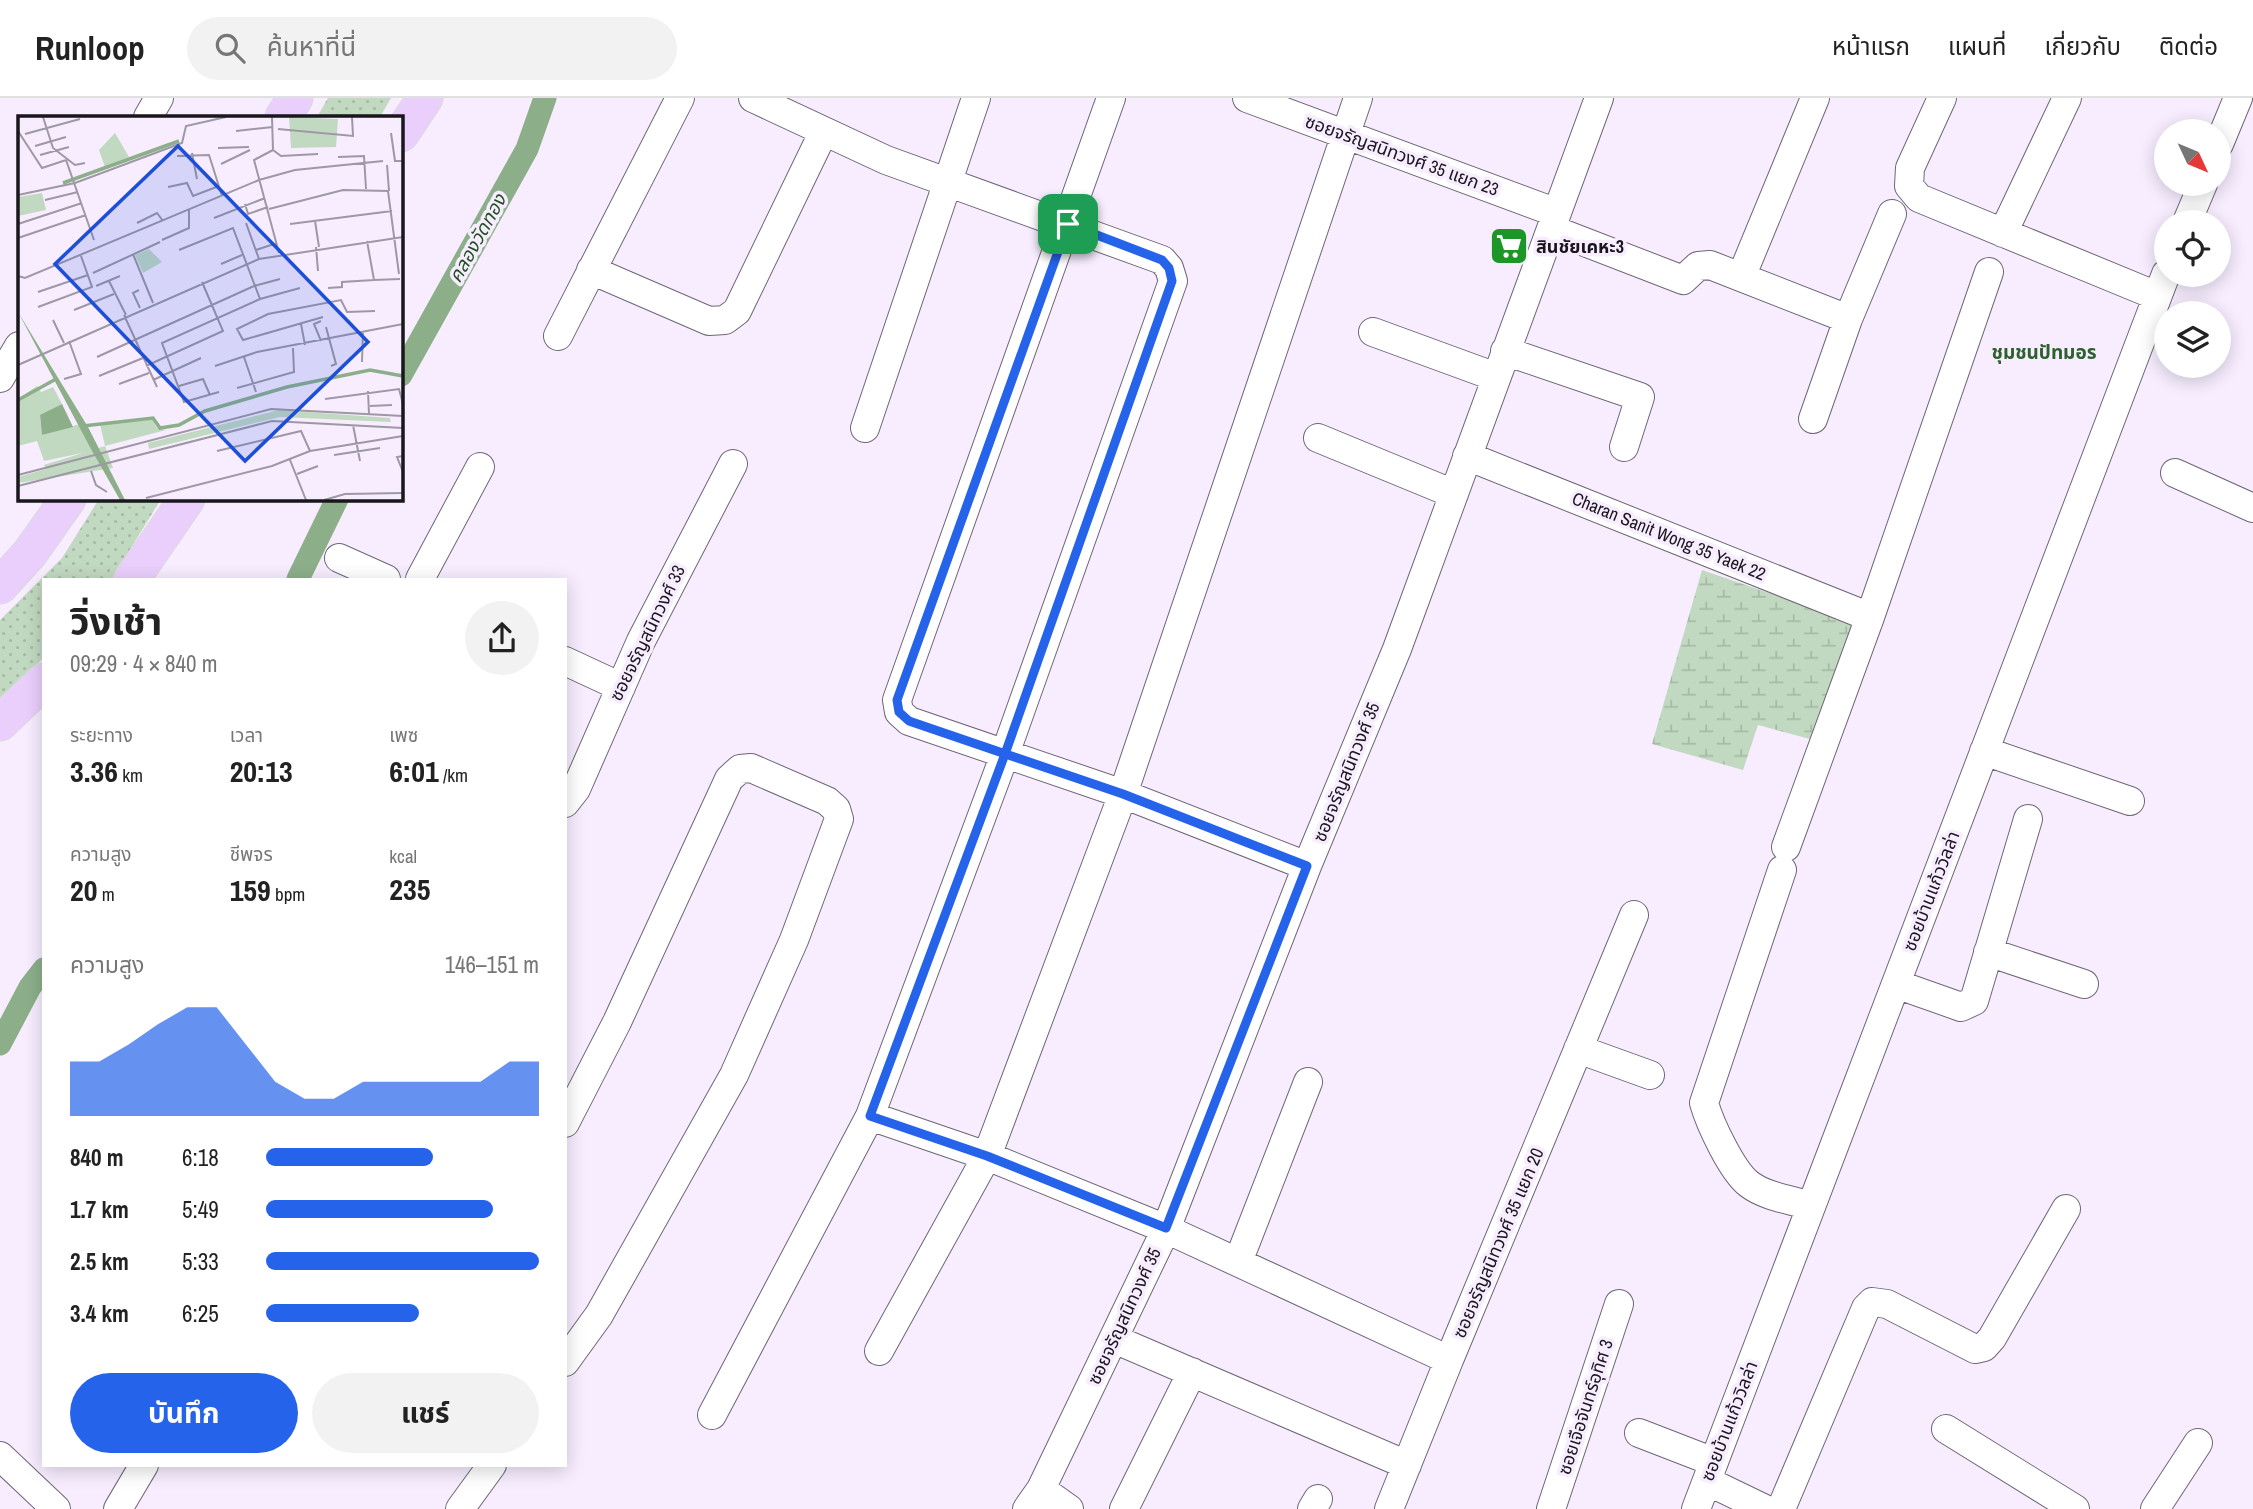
<!DOCTYPE html>
<html lang="th">
<meta charset="utf-8">
<style>
:root{--surface:#fff;--page:#f2f2f2;--text:#222;--muted:#767676;--line:#e0e0e0;--accent:#2563eb}
body{margin:0;font-family:"Archivo Narrow","Noto Sans Thai",sans-serif;background:var(--page);color:var(--text);height:100vh;display:flex;flex-direction:column;font-size:26px;white-space:nowrap}
*{box-sizing:border-box;margin:0}
p{font-size:23px;color:var(--muted)}
.icon{flex:none;width:38px;height:38px;fill:none;stroke:currentColor;stroke-width:2;stroke-linecap:round;stroke-linejoin:round}
.map{position:relative;flex:1;overflow:hidden}
.panel{position:absolute;left:42px;top:480px;width:525px;height:889px;display:flex;flex-direction:column;background:var(--surface);border-radius:0px;box-shadow:0 4px 18px #0003}
.panel>*{flex:none}
.needle{width:46px;rotate:134deg}
.controls{position:absolute;left:2154px;top:21px;display:grid;gap:14px}
.controls a{display:grid;place-items:center;width:77px;height:77px;border-radius:50%;background:var(--surface);box-shadow:0 4px 18px #0003;font-size:35px}
.pin{position:absolute;display:grid;place-items:center;width:60px;height:60px;color:#fff;margin:-30px;border-radius:14px;box-shadow:0 4px 10px #0006}
.round{display:grid;place-items:center;flex:none;width:74px;height:74px;border-radius:37px;background:var(--page)}
.headline{display:flex;align-items:center;justify-content:space-between;height:119px;padding:0 28px}
h1{font-size:38px;font-weight:700;line-height:52px}
.metrics{display:grid;grid-template-columns:repeat(3,1fr);gap:10px;height:119px;padding:7px 28px}
.metrics div{display:grid;align-content:center}
.metrics b{font-size:30px;font-weight:700}
.metrics small{font-size:19px;font-weight:400}
.metrics p{font-size:19px}
.chart{height:196px;padding:14px 28px}
.chart p{display:flex;justify-content:space-between}
.chart svg{width:100%;height:126px;margin-top:7px;fill:var(--accent);opacity:.7}
.primary-button{display:flex;gap:14px;margin-top:auto;padding:14px 28px}
.primary-button a{flex:1;height:80px;border-radius:42px;background:var(--accent);color:#fff;font-size:28px;font-weight:700;line-height:80px;text-align:center}
.primary-button a+a{background:var(--page);color:var(--text)}
ul{padding:0 28px;list-style:none;font-size:23px}
li{display:grid;grid-template-columns:112px 84px 1fr;align-items:center;height:52px}
li i{height:18px;border-radius:9px;background:var(--accent)}
header{display:flex;align-items:center;gap:42px;box-sizing:border-box;height:98px;padding:0 35px;background:var(--surface);border-bottom:2px solid var(--line)}
header strong{font-size:33px}
nav{display:flex;gap:38px;margin-inline-start:auto;font-size:24px}
.search{width:490px;height:63px;background:var(--page);display:flex;align-items:center;gap:18px;box-sizing:border-box;padding:0 24px;border-radius:38px;color:var(--muted);font-size:26px}
.map>svg:first-child{display:block}
.grass{fill:url(#grass-dots)}
.wetland{fill:url(#wetland-marsh)}
.lines{fill:none;stroke-linecap:round;stroke-linejoin:round}
.canal{stroke:#8caf8a;stroke-width:23}
.minor-casing{stroke:#6f6676;stroke-width:30}
.major-casing{stroke:#dadadb;stroke-width:37}
.minor{stroke:#fff;stroke-width:28}
.major{stroke:#eacffd;stroke-width:35}
.route-casing{stroke:#fff;stroke-width:14}
.route{stroke:#2563eb;stroke-width:9}
.labels{text-anchor:middle;dominant-baseline:central;stroke-width:7;stroke-linejoin:round;paint-order:stroke}
.street-label{font-size:18px;fill:#19161c;stroke:#f7edff}
.poi-label{font-size:18px;font-weight:bold;fill:#19161c;stroke:#f7edff;text-anchor:start}
.water-label{font-size:19px;font-style:italic;fill:#205121;stroke:#f7edff}
.neighbourhood-label{font-size:19px;font-weight:bold;fill:#2c612d;stroke:#f7edff}
.inset-river{fill:none;stroke:#8caf8a;stroke-width:3.5}
.inset-road{fill:none;stroke:#9e97a4;stroke-width:2}
.view{fill:#1d4ed8;fill-opacity:0.15;stroke:#1d4ed8;stroke-width:3.5}
.inset-edge{fill:none;stroke:#19161c;stroke-width:3.5}
</style>
<header>
<strong>Runloop</strong>
<div class="search"><svg class="icon" aria-label="search" viewBox="0 0 24 24"><circle cx="10" cy="10" r="6"/><path d="M15 15l6 6"/></svg>ค้นหาที่นี่</div>
<nav><a>หน้าแรก</a><a>แผนที่</a><a>เกี่ยวกับ</a><a>ติดต่อ</a></nav>
</header>
<div class="map">
<svg width="2253" height="1411" viewBox="0 0 2253 1411">
<defs>
<pattern id="grass-dots" width="8" height="8" patternUnits="userSpaceOnUse" patternTransform="scale(1.75)"><rect width="8" height="8" fill="#c2d9c1"/><path d="M2 2h.1M6 6h.1" fill="none" stroke="#a6baa5" stroke-width="1.8" stroke-linecap="round"/></pattern>
<pattern id="wetland-marsh" width="20" height="14" patternUnits="userSpaceOnUse" patternTransform="scale(1.75)"><rect width="20" height="14" fill="#c2d9c1"/><path d="M1 5h8M5 5V1M11 12h8M15 12V8" fill="none" stroke="#a6baa5"/></pattern>
</defs>
<rect width="100%" height="100%" fill="#f7edff"/>
<path class="grass" d="M328,0H391L380,19H317Z
M99,401H161L112,481H44V560L0,600V522L62,460Z"/>
<path class="wetland" d="M1702,472L1853,524L1810,641L1758,627L1743,672L1652,646Z"/>
<g class="lines">
<path class="canal" d="M401,277L527,51L545,0
M298,481L337,401
M0,946L30,889L44,871"/>
<g class="minor-casing">
<path id="minor" d="M1111,0L897,602L899,614L909,623L1123,696L1307,768
M1247,0L1557,115
M1942,0L1910,70L1909,88L1919,100L2157,198
M148,19L159,0
M2219,46L2238,0
M2187,124L2203,86
M1551,131L1683,182L1698,168L1710,167L1848,221
M2003,135L2067,0
M591,172L709,223L725,222L737,213L823,35
M1742,177L1815,0
M1373,234L1496,279
M558,238L680,0
M1505,253L1640,299L1624,349
M0,280L19,248
M1813,321L1848,221L1892,116
M865,330L976,0
M1318,340L1454,396
M1467,358L1870,519
M2175,375L2253,410
M339,460L386,481
M420,481L480,369
M565,563L621,589
M1984,653L2130,703
M565,705L576,691L641,543L733,366
M1786,749L1870,519L1989,174
M1782,772L1704,1005C1710,1026 1732,1073 1749,1086C1766,1099 1792,1102 1811,1108
M1988,854L2084,886
M1896,886L1961,909L1974,903L2028,721
M1578,951L1650,977
M870,1018L987,1058L1166,1131L1449,1262L1634,817
M565,1025L617,924L729,681L740,671L751,670L827,703L836,711L839,721L794,842L734,977L599,1217L565,1264
M1238,1164L1308,984
M1114,1241L1407,1367
M879,1253L987,1058L1123,696L1358,0
M712,1317L870,1018L1005,656L1173,183L1169,170L1162,162L886,62L753,0
M1946,1331L2075,1411
M1639,1335L1714,1364
M0,1358L56,1411
M1707,1383L1765,1411
M1041,1391L1069,1411
M118,1411L144,1367
M460,1411L492,1367
M1027,1411L1041,1391L1166,1131L1307,768L1397,551L1599,0
M1124,1411L1192,1274
M1312,1411L1318,1401
M1389,1411L1449,1262
M1551,1411L1619,1206
M1696,1411L2166,176
M1781,1411L1866,1210L1872,1204L1887,1206L1975,1251L1984,1249L1992,1240L2066,1111
M2155,1411L2198,1345"/>
</g>
<g class="major-casing">
<path id="major" d="M283,19L295,0
M401,36L425,0
M132,481L187,401
M0,488L30,455L68,401
M0,625L44,583"/>
</g>
<use href="#minor" class="minor"/>
<use href="#major" class="major"/>
</g>
<g class="lines">
<g class="route-casing">
<path id="route" d="M1068,126L1162,162L1169,170L1172,183L1005,656L870,1018L987,1058L1166,1130L1307,768L1123,696L909,623L899,614L897,602L1068,126"/>
</g>
<use href="#route" class="route"/>
</g>
<defs>
<g id="supermarket-square" transform="scale(2.0125)"><rect x="-9" y="-9" width="18" height="18" rx="4" fill="#1c9627" stroke="#f7edff"/><path d="M-6-5.5h2.5l.6 2H6L4.5 2H-2.5L-4.4-4H-6ZM-1.5 3.2a1.3 1.3 0 1 0 .1 0ZM3 3.2a1.3 1.3 0 1 0 .1 0Z" fill="#fff"/></g>
</defs>
<g fill-rule="evenodd">
<use href="#supermarket-square" x="1509" y="148"/>
</g>
<g class="labels">
<g class="street-label">
<text transform="translate(1402 57) rotate(20)">ซอยจรัญสนิทวงศ์ 35 แยก 23</text>
<text transform="translate(1669 438) rotate(22)">Charan Sanit Wong 35 Yaek 22</text>
<text transform="translate(647 535) rotate(-64)">ซอยจรัญสนิทวงศ์ 33</text>
<text transform="translate(1346 674) rotate(-68)">ซอยจรัญสนิทวงศ์ 35</text>
<text transform="translate(1931 793) rotate(-69)">ซอยบ้านแก้ววิลล่า</text>
<text transform="translate(1498 1145) rotate(-67)">ซอยจรัญสนิทวงศ์ 35 แยก 20</text>
<text transform="translate(1124 1218) rotate(-65)">ซอยจรัญสนิทวงศ์ 35</text>
<text transform="translate(1585 1309) rotate(-72)">ซอยเจือจันทร์อุทิศ 3</text>
<text transform="translate(1729 1323) rotate(-69)">ซอยบ้านแก้ววิลล่า</text>
</g>
<g class="poi-label">
<text x="1536" y="148">สินชัยเคหะ3</text>
</g>
<g class="water-label">
<text transform="translate(477 140) rotate(-61)">คลองวัดทอง</text>
</g>
<g class="neighbourhood-label">
<text x="2044" y="254">ชุมชนปัทมอร</text>
</g>
</g>
<g transform="translate(18 18)">
<rect width="385" height="385" fill="#f7edff"/>
<path d="M271,1L320,3L318,31L273,32ZM261,294L372,302L373,306L262,301L131,333L130,327Z" fill="#c2d9c1"/>
<path d="M97,17L111,41L87,51L81,34ZM24,77L28,94L0,100V81ZM134,303L139,312L148,314L87,330L82,308Z" fill="#c2d9c1"/>
<path d="M131,133L144,146L125,157L117,139ZM19,270L23,276L35,271L44,288L22,300L24,319L62,308L74,335L26,345L19,325L0,330V283Z" fill="#c2d9c1"/>
<path d="M87,330L95,352L0,367V361L28,353L26,349Z" fill="#c2d9c1"/>
<path d="M0,196L70,311L107,384H102L73,333ZM44,288L55,311L24,319L22,299Z" fill="#8caf8a"/>
<path class="inset-river" d="M45,67L161,25M0,284L38,263M65,310L135,302L142,312L161,309L187,295L269,271L352,254L385,260"/>
<path class="inset-road" d="M25,1L35,32L57,49L67,47M254,1L255,34M260,13L335,20L334,1M0,15L24,52L48,44L76,124M218,15L255,11M373,17L377,45H385M7,18L62,3M17,30L48,21M200,32L231,31M255,34L236,44L261,137M255,34L263,40L300,38M174,37L179,63M22,39L51,31M159,40L191,39L204,80M320,41L346,40L348,73M203,48L232,34M369,49L371,75M150,71L169,67L175,80L201,70M0,79L57,67L164,27L168,10L208,1M27,84L60,76M227,88L230,98L250,91M251,93L325,74L370,75L381,158M196,102L247,82M297,105L301,131M119,107L139,97L145,105M228,107L241,143M0,108L64,87M272,108L374,95M0,122L68,99M144,124L171,112V94M349,125L356,164L382,163M298,131L300,155M161,134L215,112L242,183M238,134L259,127M115,138L135,187M203,148L224,139M75,157L142,126M0,160L7,162L241,64L277,54L365,45M91,165L108,199M78,170L102,160M310,172L324,171V166L356,164M121,174L115,177L122,192M20,176L70,159M20,191L74,171L63,140M56,194L96,178M106,199L139,271M305,201L225,224L219,213L250,198L323,184L329,196L357,195M35,204L46,227M283,208L287,229M308,211L318,248L313,250M303,225L296,208L303,205M79,241L236,170L262,163M226,241L238,276M344,246L345,215M0,249L241,143L385,121M128,250L205,215L184,166M197,250L239,236L385,208M81,260L125,242M46,263L63,258L51,225M135,264L183,242M101,268L131,257M161,270L185,263L192,279M219,272L276,256L275,232M350,275L351,298M201,276L166,286L144,227L242,183L282,172M307,283L381,273L385,288M352,290L374,289M335,309L342,345M199,335L283,315L292,335M316,339L362,332M385,340L379,341L385,356M272,344L288,384M73,355L78,369L89,376M279,358L300,350M0,359L253,293L385,300M0,370L254,305L385,312M128,382L254,350L292,335L385,320M306,384L327,378L385,377"/>
<path class="view" d="M160,30L350,226L227,345L37,148Z"/>
<rect width="385" height="385" class="inset-edge"/>
</g>
</svg>
<div class="controls">
<a><svg class="needle" viewBox="-14 -14 28 28"><path d="M0-13l5 13h-10z" fill="#e53935"/><path d="M0 13l5-13h-10z" fill="#767676"/></svg></a>
<a><svg class="icon" aria-label="locate" viewBox="0 0 24 24"><circle cx="12" cy="12" r="6"/><path d="M12 2v4M12 18v4M2 12h4M18 12h4"/></svg></a>
<a><svg class="icon" aria-label="layers" viewBox="0 0 24 24"><path d="M12 4l9 5-9 5-9-5zM3 14l9 5 9-5"/></svg></a>
</div>
<div class="pin" style="left:1068px;top:126px;background:#1e9e55"><svg class="icon" aria-label="arrive" viewBox="0 0 24 24"><path d="M6 21V4h12l-3 4 3 4H6"/></svg></div>
<section class="panel">
<div class="headline"><div><h1>วิ่งเช้า</h1><p>09:29 · 4 × 840 m</p></div><a class="round"><svg class="icon" aria-label="share" viewBox="0 0 24 24"><path d="M12 15V3M7 8l5-5 5 5M5 13v7h14v-7"/></svg></a></div>
<div class="metrics">
<div><p>ระยะทาง</p><b>3.36<small> km</small></b></div>
<div><p>เวลา</p><b>20:13</b></div>
<div><p>เพซ</p><b>6:01<small> /km</small></b></div>
</div>
<div class="metrics">
<div><p>ความสูง</p><b>20<small> m</small></b></div>
<div><p>ชีพจร</p><b>159<small> bpm</small></b></div>
<div><p>kcal</p><b>235</b></div>
</div>
<div class="chart"><p><span>ความสูง</span>146–151 m</p>
<svg viewBox="0 0 160 44" preserveAspectRatio="none"><path d="M0 44V25L10 25L20 19L30 12L40 6L50 6L60 19L70 32L80 38L90 38L100 32L110 32L120 32L130 32L140 32L150 25L160 25V44z"/></svg>
</div>
<ul>
<li><b>840 m</b>6:18<i style="width:61%"></i></li>
<li><b>1.7 km</b>5:49<i style="width:83%"></i></li>
<li><b>2.5 km</b>5:33<i style="width:100%"></i></li>
<li><b>3.4 km</b>6:25<i style="width:56%"></i></li>
</ul>
<div class="primary-button"><a>บันทึก</a><a>แชร์</a></div>
</section>
</div>
